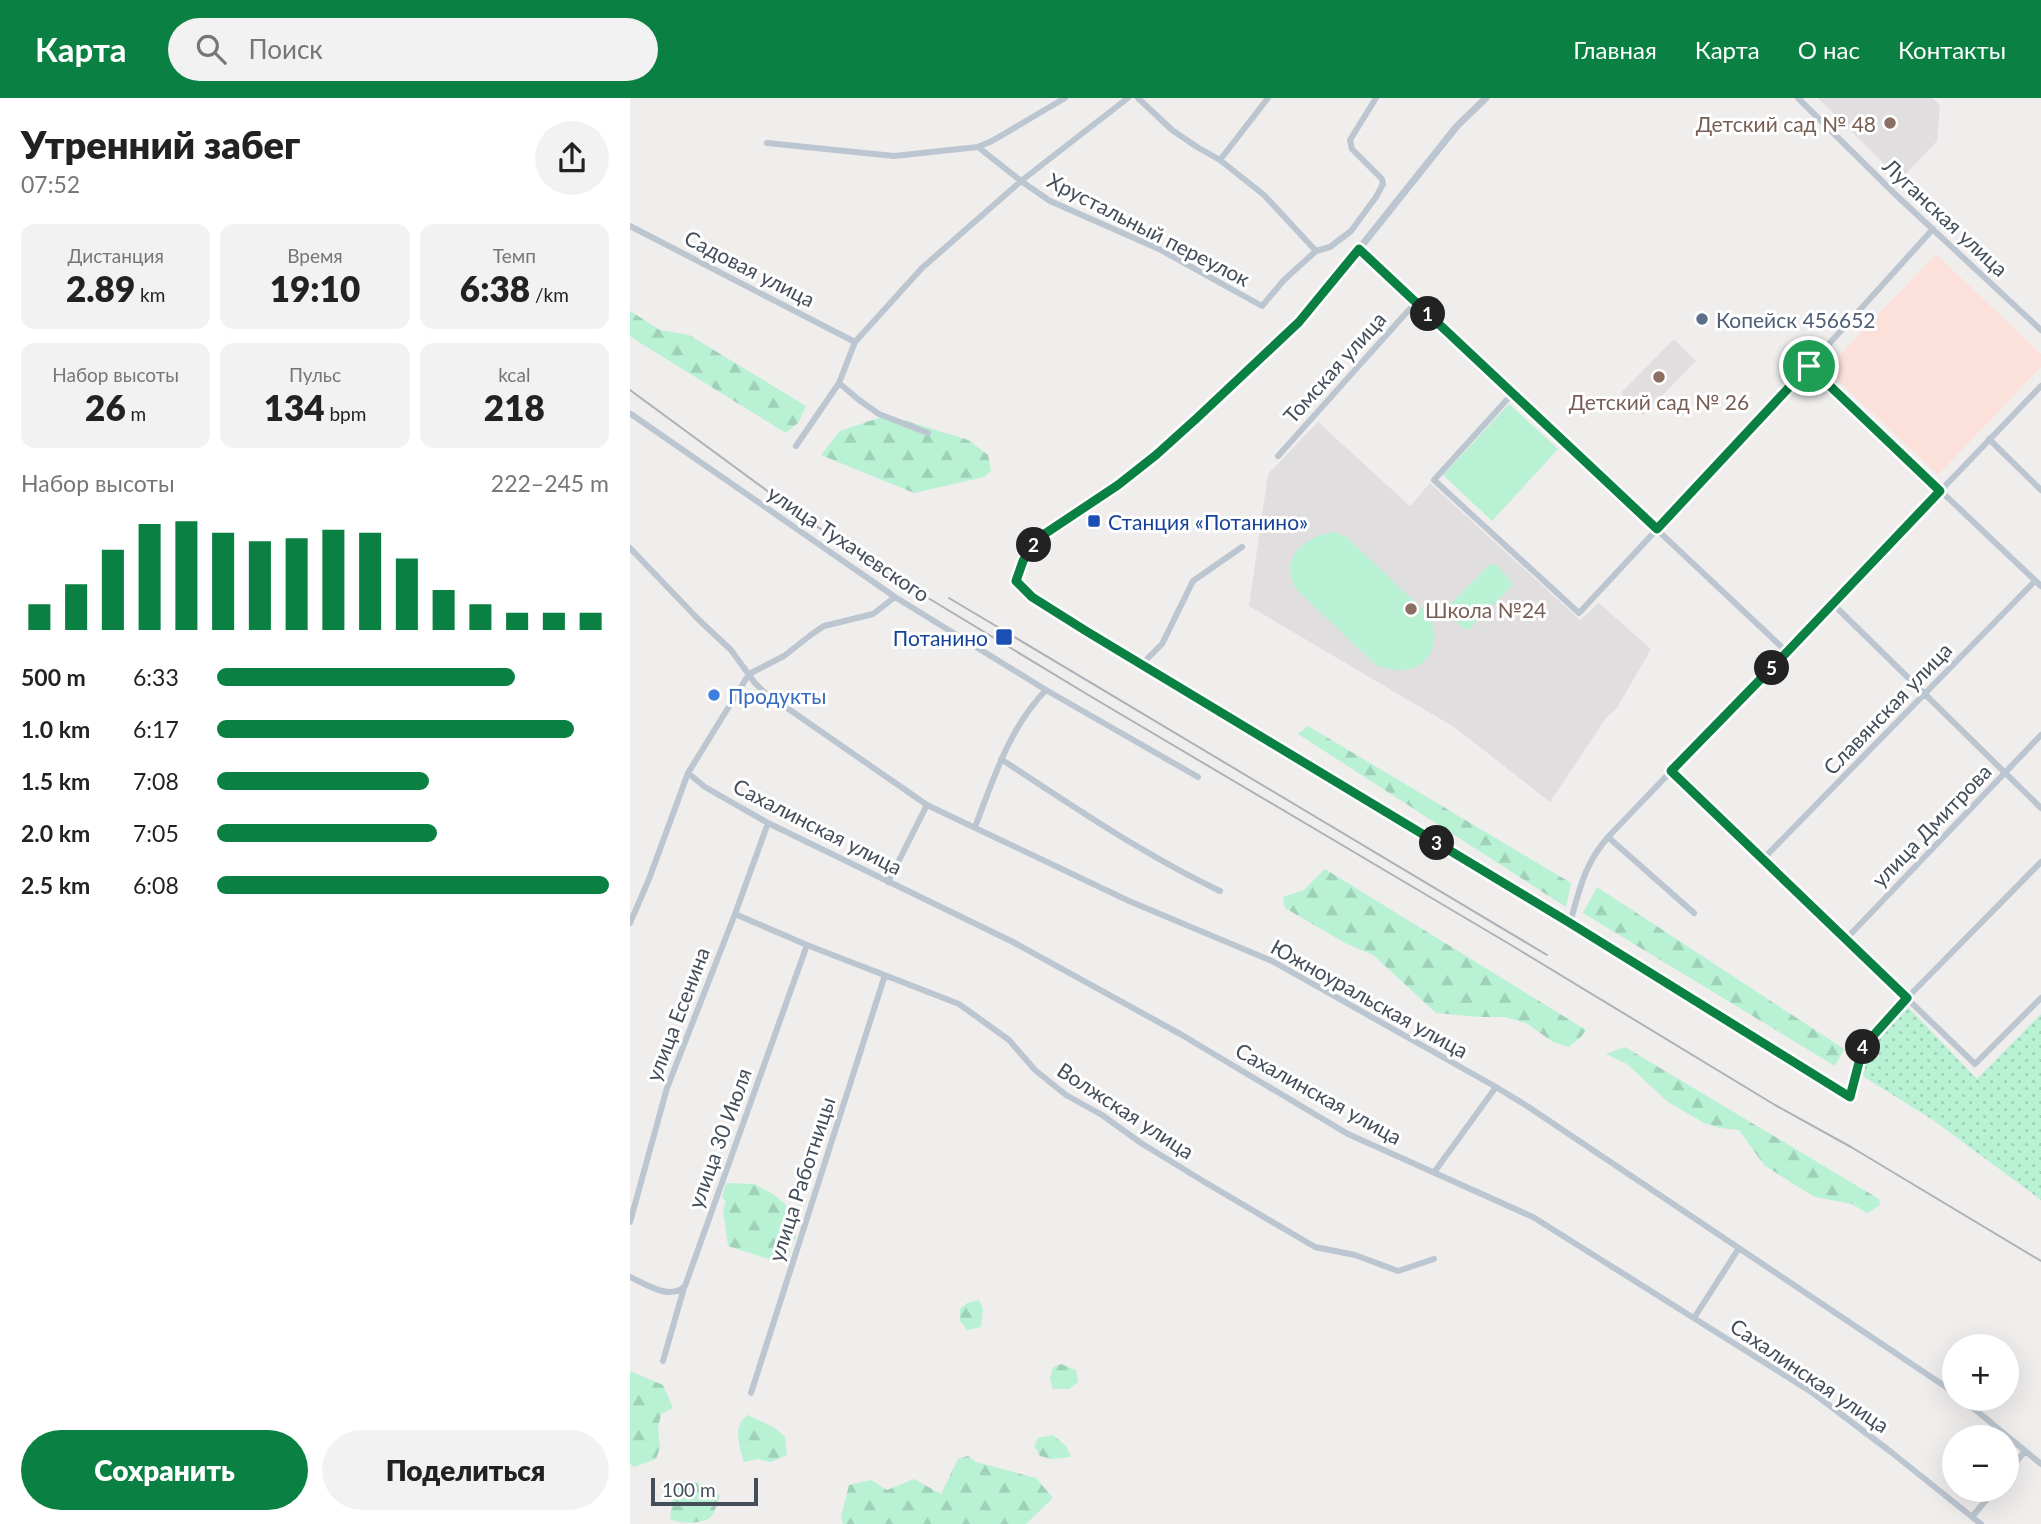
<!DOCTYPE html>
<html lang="ru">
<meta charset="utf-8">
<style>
:root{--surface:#fff;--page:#f2f2f2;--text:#222;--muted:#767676;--accent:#0b8043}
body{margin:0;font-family:Lato,sans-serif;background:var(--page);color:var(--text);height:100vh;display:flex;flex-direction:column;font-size:26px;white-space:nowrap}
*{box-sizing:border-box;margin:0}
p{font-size:23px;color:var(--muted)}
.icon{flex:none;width:38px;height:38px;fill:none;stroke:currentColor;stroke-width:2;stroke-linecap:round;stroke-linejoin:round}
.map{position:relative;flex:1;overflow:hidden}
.sheet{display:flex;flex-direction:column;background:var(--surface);width:630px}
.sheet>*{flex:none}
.controls{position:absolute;left:1312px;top:1236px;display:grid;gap:14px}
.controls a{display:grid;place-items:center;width:77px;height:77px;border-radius:50%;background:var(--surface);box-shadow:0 7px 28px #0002;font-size:35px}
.scale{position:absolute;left:21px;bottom:18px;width:107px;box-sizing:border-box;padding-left:7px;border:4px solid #444e5b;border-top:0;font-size:19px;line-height:24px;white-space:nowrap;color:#444e5b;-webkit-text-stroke:5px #fff;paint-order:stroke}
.pin{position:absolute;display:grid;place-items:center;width:60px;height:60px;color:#fff;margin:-30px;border:4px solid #fff;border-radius:50%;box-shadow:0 2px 7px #0007}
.km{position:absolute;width:35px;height:35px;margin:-18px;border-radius:50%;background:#222;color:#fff;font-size:19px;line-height:35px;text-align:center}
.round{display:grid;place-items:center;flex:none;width:74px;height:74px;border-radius:37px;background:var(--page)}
.head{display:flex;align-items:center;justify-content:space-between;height:119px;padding:0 21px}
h1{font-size:38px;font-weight:800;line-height:52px}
.metrics{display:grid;grid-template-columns:repeat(3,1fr);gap:10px;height:119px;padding:7px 21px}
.metrics div{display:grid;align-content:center;border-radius:14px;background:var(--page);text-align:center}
.metrics b{font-size:35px;font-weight:800}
.metrics small{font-size:19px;font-weight:400}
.metrics p{font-size:19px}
.chart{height:196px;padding:14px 21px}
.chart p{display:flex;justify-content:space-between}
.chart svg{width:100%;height:126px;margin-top:7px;stroke:var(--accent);stroke-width:6}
.action{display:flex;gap:14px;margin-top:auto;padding:14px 21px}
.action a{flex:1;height:80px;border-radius:42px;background:var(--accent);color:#fff;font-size:28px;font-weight:800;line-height:80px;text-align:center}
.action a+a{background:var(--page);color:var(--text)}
ul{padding:0 21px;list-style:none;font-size:23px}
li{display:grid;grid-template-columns:112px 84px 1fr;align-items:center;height:52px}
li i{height:18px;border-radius:9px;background:var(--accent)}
header{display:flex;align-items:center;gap:42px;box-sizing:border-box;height:98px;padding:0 35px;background:var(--accent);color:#fff}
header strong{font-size:33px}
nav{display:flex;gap:38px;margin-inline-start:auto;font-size:24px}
.search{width:490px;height:63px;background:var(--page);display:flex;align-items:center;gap:18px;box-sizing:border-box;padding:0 24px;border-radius:38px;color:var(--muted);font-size:26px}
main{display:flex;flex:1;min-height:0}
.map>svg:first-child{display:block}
.education{fill:#e1dedf}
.medical{fill:#fce1db}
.green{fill:#b8f1d4}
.forest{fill:url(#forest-firs)}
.garden{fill:url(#garden-dots)}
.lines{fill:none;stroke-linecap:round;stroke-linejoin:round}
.minor{stroke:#bcc6d0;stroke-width:6}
.tertiary{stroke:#bcc6d0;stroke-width:7}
.rail{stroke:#afb1b8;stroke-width:2}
.route-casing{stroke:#fff;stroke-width:14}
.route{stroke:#0b8043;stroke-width:9}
.education-dot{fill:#8d6e63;stroke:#fff;stroke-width:2.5}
.service-dot{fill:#5c6f8a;stroke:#fff;stroke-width:2.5}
.transit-dot{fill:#1a4fb4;stroke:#fff;stroke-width:2.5}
.shop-dot{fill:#3f7fe0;stroke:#fff;stroke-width:2.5}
.labels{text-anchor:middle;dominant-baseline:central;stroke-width:6;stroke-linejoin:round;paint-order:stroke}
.education-label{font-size:21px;fill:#785e54;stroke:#fff;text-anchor:end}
.street-label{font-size:21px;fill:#444e5b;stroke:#fff}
.service-label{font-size:21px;fill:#4e5e75;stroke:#fff;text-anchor:start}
.transit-label{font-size:21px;fill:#164399;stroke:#fff;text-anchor:start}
.shop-label{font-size:21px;fill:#366cbe;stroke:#fff;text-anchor:start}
</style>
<header>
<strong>Карта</strong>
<div class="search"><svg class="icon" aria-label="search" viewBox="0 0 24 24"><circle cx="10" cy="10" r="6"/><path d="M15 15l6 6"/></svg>Поиск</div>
<nav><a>Главная</a><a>Карта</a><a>О нас</a><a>Контакты</a></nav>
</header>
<main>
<section class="sheet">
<div class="head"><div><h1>Утренний забег</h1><p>07:52</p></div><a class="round"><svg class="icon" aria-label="share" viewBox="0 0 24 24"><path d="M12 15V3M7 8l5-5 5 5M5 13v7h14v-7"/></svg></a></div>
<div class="metrics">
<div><p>Дистанция</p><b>2.89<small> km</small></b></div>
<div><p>Время</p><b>19:10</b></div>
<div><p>Темп</p><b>6:38<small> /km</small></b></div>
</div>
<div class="metrics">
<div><p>Набор высоты</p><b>26<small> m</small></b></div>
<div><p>Пульс</p><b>134<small> bpm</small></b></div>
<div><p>kcal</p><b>218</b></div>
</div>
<div class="chart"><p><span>Набор высоты</span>222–245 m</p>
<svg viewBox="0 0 160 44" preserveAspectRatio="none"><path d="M5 44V35M15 44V28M25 44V16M35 44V7M45 44V6M55 44V10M65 44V13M75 44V12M85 44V9M95 44V10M105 44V19M115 44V30M125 44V35M135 44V38M145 44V38M155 44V38"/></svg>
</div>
<ul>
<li><b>500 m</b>6:33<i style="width:76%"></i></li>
<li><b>1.0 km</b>6:17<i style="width:91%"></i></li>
<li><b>1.5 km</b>7:08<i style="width:54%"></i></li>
<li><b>2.0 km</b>7:05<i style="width:56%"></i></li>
<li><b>2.5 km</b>6:08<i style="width:100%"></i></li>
</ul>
<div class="action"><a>Сохранить</a><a>Поделиться</a></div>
</section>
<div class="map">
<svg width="1411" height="1426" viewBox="0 0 1411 1426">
<defs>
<pattern id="forest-firs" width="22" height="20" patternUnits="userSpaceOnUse" patternTransform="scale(1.75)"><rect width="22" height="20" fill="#b8f1d4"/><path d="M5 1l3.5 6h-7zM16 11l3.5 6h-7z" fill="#9fd0b8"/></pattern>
<pattern id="garden-dots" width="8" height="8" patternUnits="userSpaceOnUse" patternTransform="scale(1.75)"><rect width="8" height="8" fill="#b8f1d4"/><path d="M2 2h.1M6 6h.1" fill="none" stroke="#9fd0b8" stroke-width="1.8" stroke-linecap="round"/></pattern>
</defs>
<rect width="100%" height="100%" fill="#f0eded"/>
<path class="education" d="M1188,0H1302L1310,7L1307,43L1270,82Z
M1044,241L1066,263L1013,317L991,295Z
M688,324L780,408L800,385L950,522L969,505L1021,551L987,610L976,620L920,704L824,629L619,508L638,376Z"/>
<path class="medical" d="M1306,156L1411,256V269L1308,377L1196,271Z"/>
<path class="green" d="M879,306L928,351L862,423L813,377Z
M704,434L716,439L796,514C813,537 803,570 773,572C763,573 755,570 746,567L666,491C648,459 674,439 704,434Z
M860,466H865L881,483L882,488L839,531H833L818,515V509Z"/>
<path class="forest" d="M0,213L30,232L59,237L176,308L169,324L156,335L12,246L0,238Z
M257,317L338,342L358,357L361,373L354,379L284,395L191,357L210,333Z
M678,628L941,785L936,809L668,636Z
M695,771L956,932L951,939L939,949L923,944L896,925L875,919H850L806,915L743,857L715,845L655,810L653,799L674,792Z
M967,789L1214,951L1205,968L953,815Z
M995,949L1249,1101L1250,1107L1237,1115L1222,1106L1185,1099L1165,1087L1134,1067L1109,1032L1090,1030L1074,1025L1038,1004L997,966L976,956Z
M96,1085L124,1086L143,1096L154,1105L165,1124L166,1139L160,1150L158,1162L148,1164L98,1148L93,1112L96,1104L92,1099Z
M349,1202L353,1211L351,1229L337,1232L330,1223V1211L337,1205Z
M431,1266L446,1272L448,1284L439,1291H423L420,1280L423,1269Z
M0,1273L33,1287L43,1310L31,1316L28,1330L30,1349L26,1361L4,1369L0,1366Z
M118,1317L145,1330L155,1339L157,1357L141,1364L128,1361L114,1364C109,1348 102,1327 118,1317Z
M423,1337L436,1348L441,1359L421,1361L410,1358L404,1348L408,1340Z
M338,1358L346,1364L406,1380L423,1400L396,1426H213L211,1419L219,1387L241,1382L257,1392L284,1381L311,1396L328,1361Z
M61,1383L82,1389L90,1398C87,1405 85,1415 80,1420C70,1426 51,1426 40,1421L45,1384Z"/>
<path class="garden" d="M1276,907L1347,981L1411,916V1102L1303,1022L1231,977L1243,943Z"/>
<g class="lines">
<path class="minor" d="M508,0L542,32L567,49L590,62L634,97L686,153
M1168,0L1267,98L1411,232
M137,45L264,58L348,49L362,43L435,0
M348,49L391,83L420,103L529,151L632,208L654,182L686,153L700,149L721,133L746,99L753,86L752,81L722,51L720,42L746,0
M590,62L638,0
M0,128L225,244
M1179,268L1411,488
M209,285L229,302L249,316L298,335
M883,295L804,382L949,515L1179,268L1303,131
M1,316L265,499L416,592L568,679
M1359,341L1411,392
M166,348L209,285L225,244L292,170L391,83L498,0
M648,358L786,204
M0,450L69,522L101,552L125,585L134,594L297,707L499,803L642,863L866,989L897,1008L1325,1295
M1203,506L1411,710
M1157,554L729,151L669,224L567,320L488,387L416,435L403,448L393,463L386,483L402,499L940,825L1220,1000L1233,949L1277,900L1411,764
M511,567L532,546L563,483L612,449
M119,576L154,558L182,536L194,528L243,516L265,499
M371,661C442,708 513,756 590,793
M1041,673L1345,966L1411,900
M58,675L75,689L138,725L383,844L552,937L718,1036L903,1119L1183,1295L1261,1354L1351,1426
M345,729C364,680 379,630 416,592
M978,739L1064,815
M1133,761L1405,483
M258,784L297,707
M105,816L177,847L329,906L379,942L405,972L436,997L472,1017L511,1045L573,1083L685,1149L725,1157L768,1173L804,1161
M0,825L19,781L58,675L119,576
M940,825C950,790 954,767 978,739L1411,288
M1216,841L1411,637
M805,1073L866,989
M0,1124L37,990L105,816L138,725
M0,1179C16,1186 40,1203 55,1188L177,847
M1064,1220L1109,1150
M33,1263L54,1190
M121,1295L255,877
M1331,1300L1411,1366
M1377,1376L1395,1353
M1342,1419L1365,1391"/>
<path class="tertiary" d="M729,151L827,28L856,0"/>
<path class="rail" d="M0,292L174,420L270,483L460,598L881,847L1145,1007L1221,1049L1411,1163
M319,500L917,857"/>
</g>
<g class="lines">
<g class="route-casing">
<path id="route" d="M729,151L1027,431L1179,268L1310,393L1157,554L1041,673L1277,900L1233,949L1220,999L940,825L456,533L402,499L386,483L393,463L403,447L416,435L488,387L526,357L567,320L669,224Z"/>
</g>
<use href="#route" class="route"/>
</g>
<g class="education-dot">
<circle cx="1260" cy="25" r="7"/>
<circle cx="1029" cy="279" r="7"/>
<circle cx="781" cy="511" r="7"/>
</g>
<circle class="service-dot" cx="1072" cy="221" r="7"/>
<g class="transit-dot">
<rect x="457" y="416" width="14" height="14" rx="3.5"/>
<rect x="365" y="530" width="18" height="18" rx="3.5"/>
</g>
<circle class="shop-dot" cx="84" cy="597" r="7"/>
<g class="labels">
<g class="education-label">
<text x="1246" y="25">Детский сад № 48</text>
<text x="1029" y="303" text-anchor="middle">Детский сад № 26</text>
<text x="795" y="511" text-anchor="start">Школа №24</text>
</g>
<g class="street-label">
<text transform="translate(1316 119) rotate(43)">Луганская улица</text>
<text transform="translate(519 131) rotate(27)">Хрустальный переулок</text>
<text transform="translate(120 170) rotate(27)">Садовая улица</text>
<text transform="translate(704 269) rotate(-48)">Томская улица</text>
<text transform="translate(219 445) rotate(34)">улица Тухачевского</text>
<text transform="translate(1257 610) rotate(-46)">Славянская улица</text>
<text transform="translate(1301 727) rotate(-46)">улица Дмитрова</text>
<text transform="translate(188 728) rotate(27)">Сахалинская улица</text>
<text transform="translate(740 900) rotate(29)">Южноуральская улица</text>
<text transform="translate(47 916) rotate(-69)">улица Есенина</text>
<text transform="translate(689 995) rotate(29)">Сахалинская улица</text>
<text transform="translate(496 1012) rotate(33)">Волжская улица</text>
<text transform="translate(89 1040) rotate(-70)">улица 30 Июля</text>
<text transform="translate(171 1081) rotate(-72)">улица Работницы</text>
<text transform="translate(1180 1277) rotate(34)">Сахалинская улица</text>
</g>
<g class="service-label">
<text x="1086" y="221">Копейск 456652</text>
</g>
<g class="transit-label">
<text x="478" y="423">Станция «Потанино»</text>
<text x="358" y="539" text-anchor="end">Потанино</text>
</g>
<g class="shop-label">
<text x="98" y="597">Продукты</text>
</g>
</g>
</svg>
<div class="controls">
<a>+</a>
<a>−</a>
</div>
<div class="scale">100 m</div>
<div class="pin" style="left:1179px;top:268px;background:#1e9e55"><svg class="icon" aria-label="arrive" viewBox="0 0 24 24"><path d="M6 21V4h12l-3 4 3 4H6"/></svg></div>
<b class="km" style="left:798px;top:216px">1</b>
<b class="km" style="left:404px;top:447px">2</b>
<b class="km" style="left:807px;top:745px">3</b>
<b class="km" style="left:1233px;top:949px">4</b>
<b class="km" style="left:1142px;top:570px">5</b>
</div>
</main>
